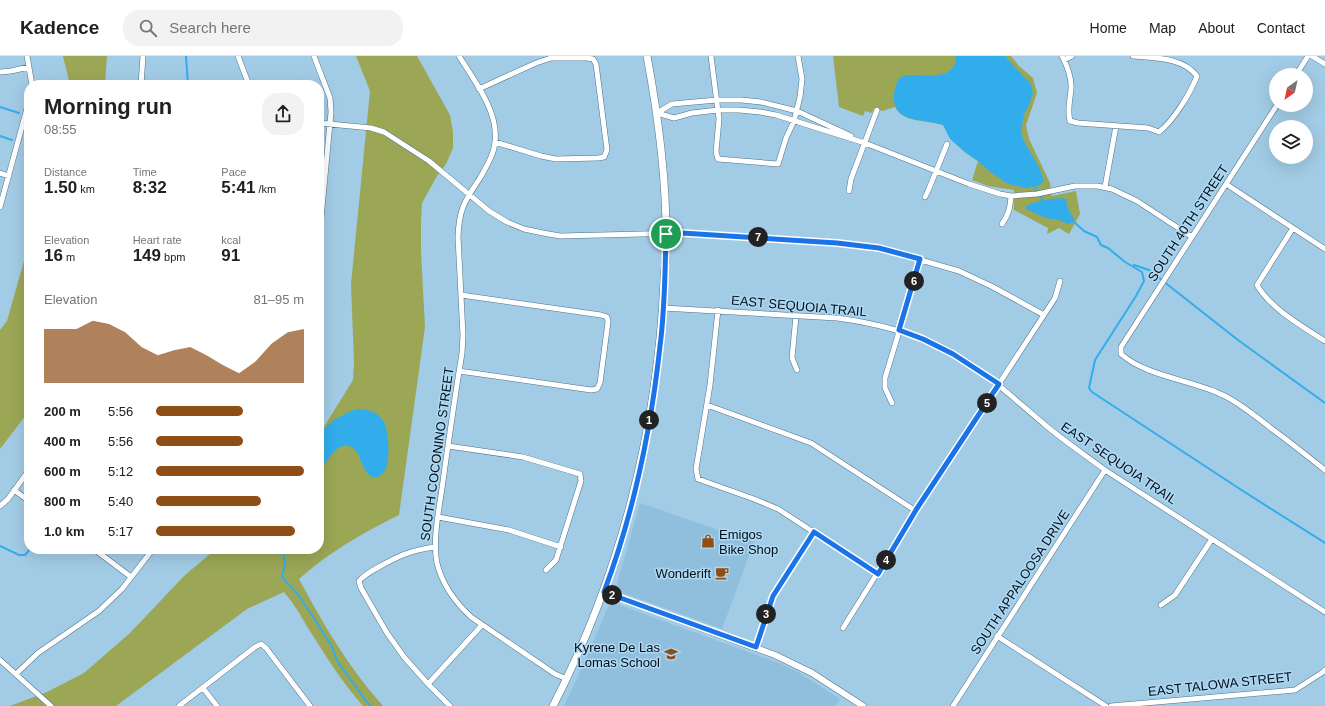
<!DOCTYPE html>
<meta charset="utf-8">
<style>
:root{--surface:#fff;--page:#f2f2f2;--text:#202124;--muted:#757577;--line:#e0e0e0;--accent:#8e4e16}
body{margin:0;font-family:Arial,sans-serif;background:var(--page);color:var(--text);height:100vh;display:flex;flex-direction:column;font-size:15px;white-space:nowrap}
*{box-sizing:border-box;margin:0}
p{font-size:13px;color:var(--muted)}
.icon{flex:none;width:22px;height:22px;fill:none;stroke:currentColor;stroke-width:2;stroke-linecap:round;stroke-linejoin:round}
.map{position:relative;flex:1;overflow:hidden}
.details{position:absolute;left:24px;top:24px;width:300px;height:474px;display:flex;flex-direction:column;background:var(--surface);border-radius:16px;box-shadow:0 4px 16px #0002}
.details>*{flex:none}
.needle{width:26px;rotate:213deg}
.controls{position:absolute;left:1269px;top:12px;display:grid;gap:8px}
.controls a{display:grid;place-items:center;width:44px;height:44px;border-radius:50%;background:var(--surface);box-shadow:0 4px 16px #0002;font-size:20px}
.pin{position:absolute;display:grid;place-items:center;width:34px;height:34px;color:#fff;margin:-17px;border:2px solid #fff;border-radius:50%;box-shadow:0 1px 4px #0007}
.km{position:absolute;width:20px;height:20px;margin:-10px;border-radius:50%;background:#222;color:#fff;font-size:11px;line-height:20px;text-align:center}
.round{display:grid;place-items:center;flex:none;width:42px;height:42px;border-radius:16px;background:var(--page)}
.overview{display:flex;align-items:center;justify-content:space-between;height:68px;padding:0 20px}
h1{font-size:22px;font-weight:600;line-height:30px}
.stats{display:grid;grid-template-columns:repeat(3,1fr);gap:6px;height:68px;padding:4px 20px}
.stats div{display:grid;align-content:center}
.stats b{font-size:17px;font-weight:600}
.stats small{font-size:11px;font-weight:400}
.stats p{font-size:11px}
.chart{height:112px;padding:8px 20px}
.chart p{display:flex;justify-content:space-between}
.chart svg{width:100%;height:72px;margin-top:4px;fill:var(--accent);opacity:.7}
ul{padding:0 20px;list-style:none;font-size:13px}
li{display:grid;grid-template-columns:64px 48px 1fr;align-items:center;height:30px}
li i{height:10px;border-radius:5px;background:var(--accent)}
header{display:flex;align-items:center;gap:24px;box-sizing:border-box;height:56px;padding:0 20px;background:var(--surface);border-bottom:1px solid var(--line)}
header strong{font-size:19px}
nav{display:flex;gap:22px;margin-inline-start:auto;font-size:14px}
.search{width:280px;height:36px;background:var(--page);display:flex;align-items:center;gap:10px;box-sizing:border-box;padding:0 14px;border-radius:16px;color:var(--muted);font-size:15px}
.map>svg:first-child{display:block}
.built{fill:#90bfde}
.green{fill:#9ba755}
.water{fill:#32adeb}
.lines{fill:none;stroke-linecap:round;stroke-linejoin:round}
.stream{stroke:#32adeb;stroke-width:2}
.minor-casing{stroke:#4d738b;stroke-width:6}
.tertiary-casing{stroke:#4d738b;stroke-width:7}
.secondary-casing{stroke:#4d738b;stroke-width:8}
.minor{stroke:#fff;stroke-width:5}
.tertiary{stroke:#fff;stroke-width:6}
.secondary{stroke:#fff;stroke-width:7}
.route-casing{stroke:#fff;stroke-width:8}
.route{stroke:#1a73e8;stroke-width:5}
.labels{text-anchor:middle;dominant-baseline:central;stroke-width:3;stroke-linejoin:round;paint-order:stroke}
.street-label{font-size:13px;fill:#020f18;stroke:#afd8f3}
.poi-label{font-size:13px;fill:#020f18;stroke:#afd8f3;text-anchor:end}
</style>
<header>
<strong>Kadence</strong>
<div class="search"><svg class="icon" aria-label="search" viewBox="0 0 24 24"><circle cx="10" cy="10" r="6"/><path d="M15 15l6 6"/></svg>Search here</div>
<nav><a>Home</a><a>Map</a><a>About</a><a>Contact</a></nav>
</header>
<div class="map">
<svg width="1325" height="650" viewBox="0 0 1325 650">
<rect width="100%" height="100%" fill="#a2cbe5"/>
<path class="built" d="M640,447L754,486L722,573L621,536L617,532L618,524Z
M612,548H617L781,608L798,616L840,643L835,650H564L584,607L608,551Z"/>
<path class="green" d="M63,0H107L105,29H70Z
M356,0H417L450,59L453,76V92L446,108L437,120L422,147L421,165V196L425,271L399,459C361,478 331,495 299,523C323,568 349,612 383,650H363C342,626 325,599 308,572C300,558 294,548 284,536L247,553L116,650H10L47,636L84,617L130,577L185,519L216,493H319V379L353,324L354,306L351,228L370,35Z
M833,0H1011L1019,10L1033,22L1037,37L1026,69L1029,83L1050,127L1052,140L1076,135L1080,158L1069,178L1059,172L1047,178L1048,172L1014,154V134L988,130L972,124L978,105C962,95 952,86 943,69C928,64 903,67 895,51L882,55L874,52L872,57L865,55L863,60L839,51Z
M29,187V355L0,393V274L7,265Z"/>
<path class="water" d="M956,0H1006L1010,6L1031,28L1033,38L1028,51L1024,58L1021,77L1025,87L1040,113L1044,125L1040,129L1027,132L1008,128L989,115L978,105L966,97L950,83L943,69C932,66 922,65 912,63C890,57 891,39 899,22C902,21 905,19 908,19C925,18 956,26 956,0Z
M1059,142L1066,143C1067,147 1067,151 1069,154C1071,159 1075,160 1074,166L1068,168L1059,164L1046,162L1026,153V150C1036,145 1048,143 1059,142Z
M357,353C368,353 378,356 384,366C389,376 392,412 381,419C366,429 362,403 356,395C341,377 325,407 319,418C319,407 317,394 319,383C321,369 345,357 357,353Z"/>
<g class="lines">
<path class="stream" d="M186,0L188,29
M0,51L19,57
M0,80L12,84
M1033,129L1045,147
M1073,165L1084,175L1097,181L1101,189L1108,192L1125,206L1142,216L1144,225L1136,240L1095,304L1089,332L1092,336L1243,435L1325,487
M1134,209L1149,214L1238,284L1325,347
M0,490L19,499H25L30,493
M283,496L285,508L282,521L299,540L314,562L332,591L337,605L370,650"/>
<g class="minor-casing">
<path id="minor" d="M27,0L32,29
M238,0L249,29
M314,0L330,42L331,56L319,184
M459,0C474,24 499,56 495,86C494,99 486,111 480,122C465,145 459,152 458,181L463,279L462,297C455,340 449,382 443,425C440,449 432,483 437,507C442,528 455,546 471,561L555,618L567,623
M711,0L719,63L716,96L718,103L778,108L786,82L794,65L800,41L802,23L798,0
M1062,0C1067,9 1072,23 1071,33C1070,45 1067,54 1070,65L1078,67L1148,72L1159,76C1174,64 1190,38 1197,20C1183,1 1154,2 1133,0
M1312,0L1325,8
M1064,4L1072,0
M0,16L11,15L29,11
M1296,19L1308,0
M141,29L143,0
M479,33L536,7L551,2H587L593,3L596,8L607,94L604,101L598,102L556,103L541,100L495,86
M1277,49L1121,291V298C1147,321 1194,324 1225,340C1242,349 1257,361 1272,373C1290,386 1307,400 1325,414
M657,57L674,62L692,57L718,54H739L760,56L776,59L865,87L969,128L1000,138L1011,140L1037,138L1075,130H1097L1112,133L1137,145L1192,181
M657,57L672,48L717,44H741L761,46L797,55L851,80
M319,67L371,72L384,76L429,105L489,155L507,166L524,173L543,177L560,180L683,177L837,187L879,192L959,215L993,231L1044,259
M0,117L9,120
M1226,128L1325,193
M1105,131L1116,70
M849,135L851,123L877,54
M925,141L928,135L947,88
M0,151L29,45
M1002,168C1009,158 1010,152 1011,140
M1293,172L1257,229C1270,252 1303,271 1325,285
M663,252L837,262C875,267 908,275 942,292C981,311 1012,341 1044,368C1064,385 1085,399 1105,414L1325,556
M718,254L710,329L696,413L698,423L754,443L778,453L878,518
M796,260L792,302L797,314
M459,315L591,334L597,333L600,327L608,266L607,261L601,259L461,239
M892,347L885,332V322L921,203
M707,349L811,387L916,455
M448,390L523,401L580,418L581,425L556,504L546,514
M14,434L29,445
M0,450L8,443L29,414
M438,461L509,474L561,491
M435,491C411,494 398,500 377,512C370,516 364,519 359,525L361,532L387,577L404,601L428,628L450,650
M94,493L131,521
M1161,549L1175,539L1212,483
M843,572L916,455L1055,242L1060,225
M997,580L1106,650
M756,591L773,540L814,476
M0,604L51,650
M16,618L38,597L99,555L122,533L153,493
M428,628L482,569
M203,632L217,650
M179,650L255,591L261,588L266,592L310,650
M953,650L1105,414
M1111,650L1295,634L1323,616L1325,614"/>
</g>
<g class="tertiary-casing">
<path id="tertiary" d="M604,536L775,599L812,617L863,650"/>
</g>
<g class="secondary-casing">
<path id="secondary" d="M553,650C621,518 658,372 664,224C665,208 667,193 666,177C666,117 658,59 647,0"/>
</g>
<use href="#minor" class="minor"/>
<use href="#tertiary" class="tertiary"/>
<use href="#secondary" class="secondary"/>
</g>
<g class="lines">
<g class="route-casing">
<path id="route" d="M682,177L837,187L879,192L920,203L899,274L923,283L953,298L999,328L916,454L878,518L814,476L773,540L756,591L604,536C633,459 651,373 660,290C665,253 665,215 666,178Z"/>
</g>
<use href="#route" class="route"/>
</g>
<defs>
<g id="shop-bare" transform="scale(1.08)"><path d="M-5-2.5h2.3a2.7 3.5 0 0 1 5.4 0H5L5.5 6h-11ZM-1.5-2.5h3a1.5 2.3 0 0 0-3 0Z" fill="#8e4e16" stroke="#afd8f3" stroke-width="2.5" paint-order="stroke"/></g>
<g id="cafe-bare" transform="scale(1.08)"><path d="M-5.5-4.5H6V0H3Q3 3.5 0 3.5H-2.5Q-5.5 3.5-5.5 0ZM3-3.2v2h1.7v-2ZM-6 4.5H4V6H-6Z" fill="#8e4e16" stroke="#afd8f3" stroke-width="2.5" paint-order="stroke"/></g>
<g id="school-bare" transform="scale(1.08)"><path d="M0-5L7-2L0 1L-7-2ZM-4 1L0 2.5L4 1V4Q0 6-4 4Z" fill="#8e4e16" stroke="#afd8f3" stroke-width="2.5" paint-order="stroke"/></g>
</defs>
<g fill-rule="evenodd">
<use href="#shop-bare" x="708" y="485"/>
<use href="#cafe-bare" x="722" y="517"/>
<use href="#school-bare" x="671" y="598"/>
</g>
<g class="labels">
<g class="street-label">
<text transform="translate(1188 167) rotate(-57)">SOUTH 40TH STREET</text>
<text transform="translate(799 250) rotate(5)">EAST SEQUOIA TRAIL</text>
<text transform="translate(437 398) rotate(-82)">SOUTH COCONINO STREET</text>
<text transform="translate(1119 407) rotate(34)">EAST SEQUOIA TRAIL</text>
<text transform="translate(1020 526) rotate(-57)">SOUTH APPALOOSA DRIVE</text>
<text transform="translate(1220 628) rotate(-6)">EAST TALOWA STREET</text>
</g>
<g class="poi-label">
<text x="719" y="478" text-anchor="start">Emigos<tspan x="719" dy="15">Bike Shop</tspan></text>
<text x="711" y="517">Wonderift</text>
<text x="660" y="591">Kyrene De Las<tspan x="660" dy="15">Lomas School</tspan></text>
</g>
</g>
</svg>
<div class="controls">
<a><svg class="needle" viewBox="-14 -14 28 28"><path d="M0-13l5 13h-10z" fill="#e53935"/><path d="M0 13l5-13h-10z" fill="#757577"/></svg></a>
<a><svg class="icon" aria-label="layers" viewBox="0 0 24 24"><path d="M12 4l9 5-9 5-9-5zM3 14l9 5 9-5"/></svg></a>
</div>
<div class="pin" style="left:666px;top:178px;background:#1e9e55"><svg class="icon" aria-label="arrive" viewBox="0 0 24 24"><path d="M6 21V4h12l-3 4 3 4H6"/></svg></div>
<b class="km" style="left:649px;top:364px">1</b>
<b class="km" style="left:612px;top:539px">2</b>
<b class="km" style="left:766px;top:558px">3</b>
<b class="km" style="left:886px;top:504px">4</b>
<b class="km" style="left:987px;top:347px">5</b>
<b class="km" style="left:914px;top:225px">6</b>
<b class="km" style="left:758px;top:181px">7</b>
<section class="details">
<div class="overview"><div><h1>Morning run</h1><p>08:55</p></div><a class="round"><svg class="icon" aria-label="share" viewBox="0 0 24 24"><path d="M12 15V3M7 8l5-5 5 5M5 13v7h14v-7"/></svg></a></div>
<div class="stats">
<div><p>Distance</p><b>1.50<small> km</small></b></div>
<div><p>Time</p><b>8:32</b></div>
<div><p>Pace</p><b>5:41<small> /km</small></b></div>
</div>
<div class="stats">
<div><p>Elevation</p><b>16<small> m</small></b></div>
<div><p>Heart rate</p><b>149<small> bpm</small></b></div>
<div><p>kcal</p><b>91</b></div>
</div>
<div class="chart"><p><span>Elevation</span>81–95 m</p>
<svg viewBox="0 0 160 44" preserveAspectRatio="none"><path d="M0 44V11L10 11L20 11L30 6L40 8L50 13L60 22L70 27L80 24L90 22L100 27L110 33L120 38L130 31L140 20L150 13L160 11V44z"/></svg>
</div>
<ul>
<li><b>200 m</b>5:56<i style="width:59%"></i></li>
<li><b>400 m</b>5:56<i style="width:59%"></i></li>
<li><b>600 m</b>5:12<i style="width:100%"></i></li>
<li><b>800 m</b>5:40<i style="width:71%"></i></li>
<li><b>1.0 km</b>5:17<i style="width:94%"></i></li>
</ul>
</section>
</div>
